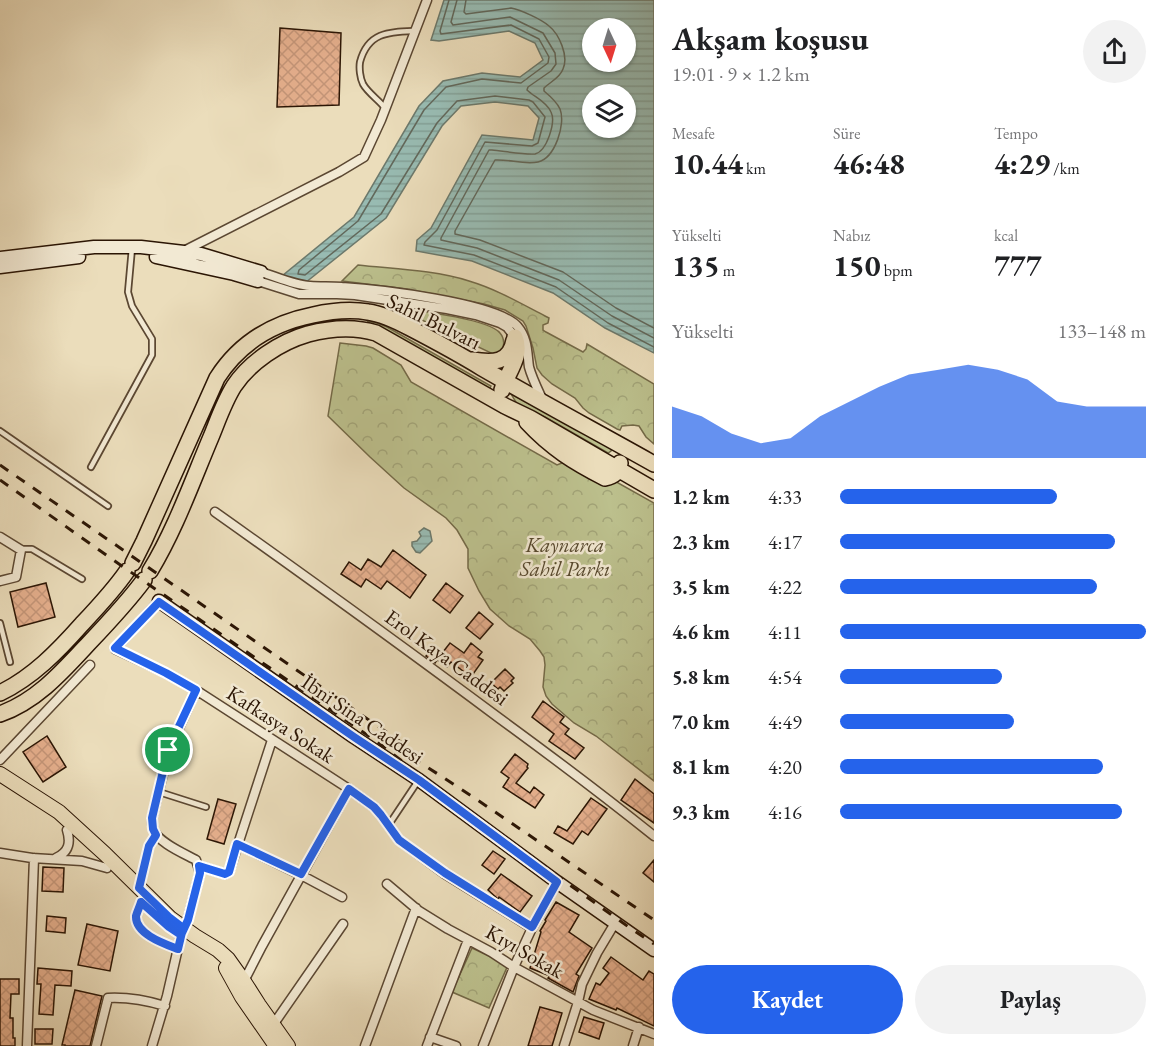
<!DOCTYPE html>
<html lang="tr">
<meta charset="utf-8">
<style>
:root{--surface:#fff;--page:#f2f2f2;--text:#202124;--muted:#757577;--accent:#2563eb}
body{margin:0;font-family:"EB Garamond",serif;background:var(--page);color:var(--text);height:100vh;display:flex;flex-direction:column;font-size:22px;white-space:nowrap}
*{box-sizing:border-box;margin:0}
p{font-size:20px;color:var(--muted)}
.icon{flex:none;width:33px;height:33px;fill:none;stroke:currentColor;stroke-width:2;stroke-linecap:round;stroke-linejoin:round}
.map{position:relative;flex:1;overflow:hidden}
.sheet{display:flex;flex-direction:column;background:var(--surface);width:510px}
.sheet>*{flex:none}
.needle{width:39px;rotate:176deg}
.tools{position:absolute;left:582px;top:18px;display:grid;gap:12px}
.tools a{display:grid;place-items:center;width:54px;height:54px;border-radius:50%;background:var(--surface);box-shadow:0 2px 4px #0004;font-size:30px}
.pin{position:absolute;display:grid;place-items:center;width:51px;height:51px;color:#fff;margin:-26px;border:3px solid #fff;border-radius:50%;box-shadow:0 2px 6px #0007}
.round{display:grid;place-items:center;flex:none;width:63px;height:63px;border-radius:32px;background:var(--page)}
.summary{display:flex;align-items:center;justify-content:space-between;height:102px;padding:0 18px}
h1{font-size:33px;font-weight:700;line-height:45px}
.stats{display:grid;grid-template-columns:repeat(3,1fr);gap:9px;height:102px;padding:6px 18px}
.stats div{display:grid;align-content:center}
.stats b{font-size:30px;font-weight:700}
.stats small{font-size:16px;font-weight:400}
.stats p{font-size:16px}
.chart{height:168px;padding:12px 18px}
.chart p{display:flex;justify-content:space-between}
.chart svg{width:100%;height:108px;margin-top:6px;fill:var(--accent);opacity:.7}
.button{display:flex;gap:12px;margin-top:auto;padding:12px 18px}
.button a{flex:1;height:69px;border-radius:36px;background:var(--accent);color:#fff;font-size:24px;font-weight:700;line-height:69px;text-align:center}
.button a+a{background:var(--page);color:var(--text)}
ul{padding:0 18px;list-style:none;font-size:20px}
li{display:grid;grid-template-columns:96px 72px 1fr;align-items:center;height:45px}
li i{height:15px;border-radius:8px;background:var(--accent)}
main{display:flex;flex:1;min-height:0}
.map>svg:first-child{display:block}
.grass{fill:#bcc08d;stroke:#746a48;stroke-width:1.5}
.forest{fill:url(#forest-crowns);stroke:#746a48;stroke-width:1.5}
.water{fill:url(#water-rules);stroke:#6c796c;stroke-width:1.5;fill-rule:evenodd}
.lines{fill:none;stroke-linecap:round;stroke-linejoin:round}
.shore{stroke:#62685b;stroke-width:1.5}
.building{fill:url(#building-cross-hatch);stroke:#2b1504;stroke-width:1.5}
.lane-casing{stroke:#5b4732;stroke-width:8}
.street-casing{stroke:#5b4732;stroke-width:11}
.secondary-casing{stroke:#2b1504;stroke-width:15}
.primary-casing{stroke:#2b1504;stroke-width:16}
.highway-casing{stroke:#2b1504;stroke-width:18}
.lane{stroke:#f2e9d3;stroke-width:4.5}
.street{stroke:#f2e9d3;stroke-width:8}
.secondary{stroke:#f2e9d3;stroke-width:12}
.primary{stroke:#ebddbb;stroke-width:14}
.highway{stroke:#ebddbb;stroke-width:15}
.rail{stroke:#2b1504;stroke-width:3;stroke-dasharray:10 10;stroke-linecap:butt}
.route-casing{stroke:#fff;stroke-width:12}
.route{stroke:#2563eb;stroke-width:8}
.labels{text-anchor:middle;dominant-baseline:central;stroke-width:5;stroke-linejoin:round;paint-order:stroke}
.street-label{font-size:21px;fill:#2b1504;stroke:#f2e9d3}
.park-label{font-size:21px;font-style:italic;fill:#56482d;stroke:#f2e9d3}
</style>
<main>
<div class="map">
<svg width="654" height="1046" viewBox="0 0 654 1046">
<defs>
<pattern id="forest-crowns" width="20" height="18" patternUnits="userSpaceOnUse" patternTransform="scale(1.5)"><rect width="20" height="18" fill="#bcc08d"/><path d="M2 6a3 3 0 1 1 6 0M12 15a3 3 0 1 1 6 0" fill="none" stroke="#a2a478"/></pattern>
<pattern id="water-rules" width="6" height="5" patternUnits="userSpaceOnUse" patternTransform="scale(1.5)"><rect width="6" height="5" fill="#98bbb2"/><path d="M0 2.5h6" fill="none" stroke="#83a097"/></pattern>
<pattern id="building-cross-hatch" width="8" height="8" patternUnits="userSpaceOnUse" patternTransform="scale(1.5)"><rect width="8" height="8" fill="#e6b08e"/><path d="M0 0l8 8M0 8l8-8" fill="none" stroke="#c59679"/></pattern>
</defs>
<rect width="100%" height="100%" fill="#ebddbb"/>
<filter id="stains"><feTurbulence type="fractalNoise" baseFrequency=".00333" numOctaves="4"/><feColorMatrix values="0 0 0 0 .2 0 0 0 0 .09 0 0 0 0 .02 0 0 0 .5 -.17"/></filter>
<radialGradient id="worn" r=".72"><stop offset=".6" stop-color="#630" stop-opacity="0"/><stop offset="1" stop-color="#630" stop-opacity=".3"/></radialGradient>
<path class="grass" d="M404,309C423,311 490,320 500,333C505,339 504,346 502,351L493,354L405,312Z
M368,321L377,323L387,327L491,386L489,390L377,326L367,323Z
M511,394L571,425L612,448L611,451L608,453L545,417L517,404Z"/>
<path class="forest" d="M358,265C394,269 434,270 469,281C496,289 520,303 545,316L549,318L548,323L543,325V330L546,332L583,352L586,349L587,344L654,384V444L646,437L639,426L633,425L622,426L620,430L617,429L589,413L583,408L575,398L552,384L542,375L537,368L533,348L526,326L523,321L505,310L484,304L407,289L342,281Z
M340,343L366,346L373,348L401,365L411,382L557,465L567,461L604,475L654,503V781L596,736L574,723L552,704L546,696L543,687L545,665L544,657L540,651L530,639L509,626L490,609L479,591L468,568V549L457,530L446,518L404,488L370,457L328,416Z
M472,948L508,965L489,1008L452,992Z"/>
<path class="water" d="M444,0H654V353L605,328L553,293L472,261L416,251L417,240L431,228L482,135L533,140L539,118L528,106L495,102L461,106L442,126L386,218L305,283L282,276L354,217L419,106L443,81L482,73L520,77L543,60L535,43L509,31L439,41L431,40ZM592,28H626V62H592ZM592,94H626V128H592Z
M424,528L430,531L432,541L420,553L416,552L412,546V542L417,541L421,536L419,532Z"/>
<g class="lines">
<path class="shore" d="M449,0L440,31L441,34L511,25L539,39L549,57L548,63L521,83L482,79L446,87L424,110L358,221L299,270L298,274L305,275L381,214L437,123L457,101L495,96L529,100L533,102L545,117L538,143L532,146L485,142L437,230L425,242L424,245L474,255L556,287L608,323L654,347
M457,0L451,22L453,25L510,17L543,33L555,53L556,64L551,71L528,87L527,90C534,97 546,101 551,112C556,122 547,151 535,154C525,155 503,151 492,150H489L441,238V240L477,248L559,280L612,316L654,338
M466,0L464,12L466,14L511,8C521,10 541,19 549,26C559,34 569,56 563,69C560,78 550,82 544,88V91C550,96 557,102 560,109C566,124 555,158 538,162C524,165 509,159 495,160L455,231V234L480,240L563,272L616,308L654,328"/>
</g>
<path class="building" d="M280,28L341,33L339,105L277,107Z
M393,550L426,575L410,598L387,581L381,589L366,579L361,587L341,574L349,562L361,570L368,559L381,567Z
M46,583L55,617L18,627L10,592Z
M446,583L463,596L450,613L433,600Z
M479,612L493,624L480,639L466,628Z
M450,643L464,653L471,643L482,652L478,657L483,660L471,677L451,662L447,667L437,660L435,663L426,656L433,645L443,652Z
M505,669L514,678L511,681L513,683L504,691L500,687L498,689L491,683Z
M543,701L564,717L560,722L569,729L565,734L584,748L575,759L549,741L554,734L532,717Z
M47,736L66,767L43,782L23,752Z
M515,754L528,764L527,767L528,768L516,783L530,793L534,787L544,795L535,808L503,787L509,778L501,772Z
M635,779L654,794V823L621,800Z
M591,798L607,809L588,835L582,831L573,844L554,833L558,826L567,831Z
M218,799L236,804L224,844L207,839Z
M493,851L505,859L494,874L482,865Z
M654,860V882L643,873Z
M43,867L64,868L63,892L42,891Z
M501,874L532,896L520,912L499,897L498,899L488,890Z
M556,902L579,915L569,932L592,948L576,974L579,976L573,992L548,978L550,976L530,968L541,932L540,931L546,921L545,920Z
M47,916L66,918L65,933L46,931Z
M87,924L118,931L110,971L78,965Z
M611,957L643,980L649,971L654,974V1026L617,1008L616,1010L589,999L596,983L600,985L609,973L603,968Z
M38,968L72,971L71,986L55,985L53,1015L39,1014L41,984H37Z
M0,979H19V994H11L10,1018H13V1038H15V1046H0Z
M75,990L102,996L90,1046H65V1045H62Z
M540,1007L562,1013L552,1046H528Z
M584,1017L604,1023L599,1039L579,1032Z
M35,1029H53L52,1044H35Z"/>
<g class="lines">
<g class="lane-casing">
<path id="lane" d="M385,108C379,100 368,93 363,84C360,78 359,68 360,62C368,32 389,32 415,31
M0,431L108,506
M91,467L152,355V339L132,306L128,292L132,248
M21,549H32L82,579
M0,623L10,662
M159,792L206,807
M388,826L418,781
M140,886C145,869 144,849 156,835
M141,902C140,906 137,912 136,917C135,934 165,944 178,949"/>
</g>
<g class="street-casing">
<path id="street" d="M182,252L339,172L364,157L381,120L427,0
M261,272C277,277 294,285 310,286C320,287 331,286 342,287C376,289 499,303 518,327C528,339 527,353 529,367C532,378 538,390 543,401
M258,281L299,294H337L355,295L447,309L476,315L500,323L507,327L515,337
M215,512C311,580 405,648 499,718C551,756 603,795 654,836
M0,537L21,550L16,577L0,581
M159,601L115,649L166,673L196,690L349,789L374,807L381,815L399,840L445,874L532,928
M0,760L90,665
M237,844L301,875L342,897
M0,853L32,858L82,861L107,868
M56,858C69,852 71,843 67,830
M199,866L225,874L229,872L272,740
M387,884L419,911L448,929L491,952L514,967L593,1010L654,1034
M244,981L262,946L349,789
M273,1025L343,924
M430,1037L456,1046
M27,1046L34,858
M96,1046L108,998C128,997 145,1000 165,1006
M152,1046L167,996L181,935L188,919L200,873L196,860C185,854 156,842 153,828C152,825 152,822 152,818L169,750L196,690
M365,1046L416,908
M427,1046L468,940
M483,1046L514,967L532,928L557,882
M564,1046L578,1002L582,984L597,953L615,923
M633,1046L639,1027"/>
</g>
<g class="secondary-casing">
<path id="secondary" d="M156,257L234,274L258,281
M0,258L94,247H141L201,254L261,272
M0,267L79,257
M159,601L354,737L419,780L557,882L654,950"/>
</g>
<g class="primary-casing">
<path id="primary" d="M0,774L59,812L105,854L170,918L195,936L218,950L228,959L243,980L259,1005L288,1046
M226,968L242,997L276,1046"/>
</g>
<g class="highway-casing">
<path id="highway" d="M472,360C492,363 510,364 514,340
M502,390C507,372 523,357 515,337
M527,422C551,448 574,462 605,478C614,476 618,473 620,463
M133,563L144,541L217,378C240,342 273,323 313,315C331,311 350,309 368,312C383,314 397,321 410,328C435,341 459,354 482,368C539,401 597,432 654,464
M150,571C175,530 192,482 211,437C218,420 224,402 234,386C250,362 280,342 308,334C331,328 353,326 376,333L505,406L530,418L654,490
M0,693C33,677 58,651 82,624C98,607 114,590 127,571
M0,714C37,701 63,671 89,643C108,623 127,603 144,580"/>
</g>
<use href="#lane" class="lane"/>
<use href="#street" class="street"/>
<use href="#secondary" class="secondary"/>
<use href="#primary" class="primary"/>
<use href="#highway" class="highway"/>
<path class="rail" d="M0,465L408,747
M0,480L119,564L376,741L465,810L630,928L654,944
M395,746L476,799L654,920"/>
</g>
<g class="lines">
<g class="route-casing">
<path id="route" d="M168,750L152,818L153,829L156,835L149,846L139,888L170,918L183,928L178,949C165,944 135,934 136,916C137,912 140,906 141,902L169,927L181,935L188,920L200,873L199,866L225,874L229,872L237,844L301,874L349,789L374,807L381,815L399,840L445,873L532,927L557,882L419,780L354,737L159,602L115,648L166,673L196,690L168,750"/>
</g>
<use href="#route" class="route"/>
</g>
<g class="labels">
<g class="street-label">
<text transform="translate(434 321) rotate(26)">Sahil Bulvarı</text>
<text transform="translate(447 657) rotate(36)">Erol Kaya Caddesi</text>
<text transform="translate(363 719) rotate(34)">İbni Sina Caddesi</text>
<text transform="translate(281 724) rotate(33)">Kafkasya Sokak</text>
<text transform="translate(525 951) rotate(30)">Kıyı Sokak</text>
</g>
<g class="park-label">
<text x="565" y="544">Kaynarca<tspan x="565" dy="24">Sahil Parkı</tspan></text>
</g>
</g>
<rect width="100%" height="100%" filter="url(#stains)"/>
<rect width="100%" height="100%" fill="url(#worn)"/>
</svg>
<div class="tools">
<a><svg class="needle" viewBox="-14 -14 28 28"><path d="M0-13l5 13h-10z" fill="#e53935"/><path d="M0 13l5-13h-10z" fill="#757577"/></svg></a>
<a><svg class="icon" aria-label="layers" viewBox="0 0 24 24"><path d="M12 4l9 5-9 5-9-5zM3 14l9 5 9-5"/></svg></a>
</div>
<div class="pin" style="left:168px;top:750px;background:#1e9e55"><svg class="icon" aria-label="arrive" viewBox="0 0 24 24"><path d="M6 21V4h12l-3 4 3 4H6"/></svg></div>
</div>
<section class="sheet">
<div class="summary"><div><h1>Akşam koşusu</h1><p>19:01 · 9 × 1.2 km</p></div><a class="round"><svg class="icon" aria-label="share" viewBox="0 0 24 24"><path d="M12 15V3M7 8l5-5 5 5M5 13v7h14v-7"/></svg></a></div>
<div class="stats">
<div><p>Mesafe</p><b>10.44<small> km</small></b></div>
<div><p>Süre</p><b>46:48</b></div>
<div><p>Tempo</p><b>4:29<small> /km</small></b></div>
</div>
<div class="stats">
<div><p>Yükselti</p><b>135<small> m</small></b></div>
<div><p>Nabız</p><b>150<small> bpm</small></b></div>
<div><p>kcal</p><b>777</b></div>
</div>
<div class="chart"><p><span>Yükselti</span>133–148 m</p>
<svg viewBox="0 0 160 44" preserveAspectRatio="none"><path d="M0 44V23L10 27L20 34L30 38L40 36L50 27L60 21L70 15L80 10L90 8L100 6L110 8L120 12L130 21L140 23L150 23L160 23V44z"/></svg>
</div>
<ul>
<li><b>1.2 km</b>4:33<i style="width:71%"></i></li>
<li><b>2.3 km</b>4:17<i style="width:90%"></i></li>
<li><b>3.5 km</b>4:22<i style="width:84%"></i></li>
<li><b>4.6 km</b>4:11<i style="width:100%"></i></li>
<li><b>5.8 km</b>4:54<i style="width:53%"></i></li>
<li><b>7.0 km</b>4:49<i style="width:57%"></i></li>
<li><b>8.1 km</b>4:20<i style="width:86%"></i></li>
<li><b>9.3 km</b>4:16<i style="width:92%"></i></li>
</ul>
<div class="button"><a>Kaydet</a><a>Paylaş</a></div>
</section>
</main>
